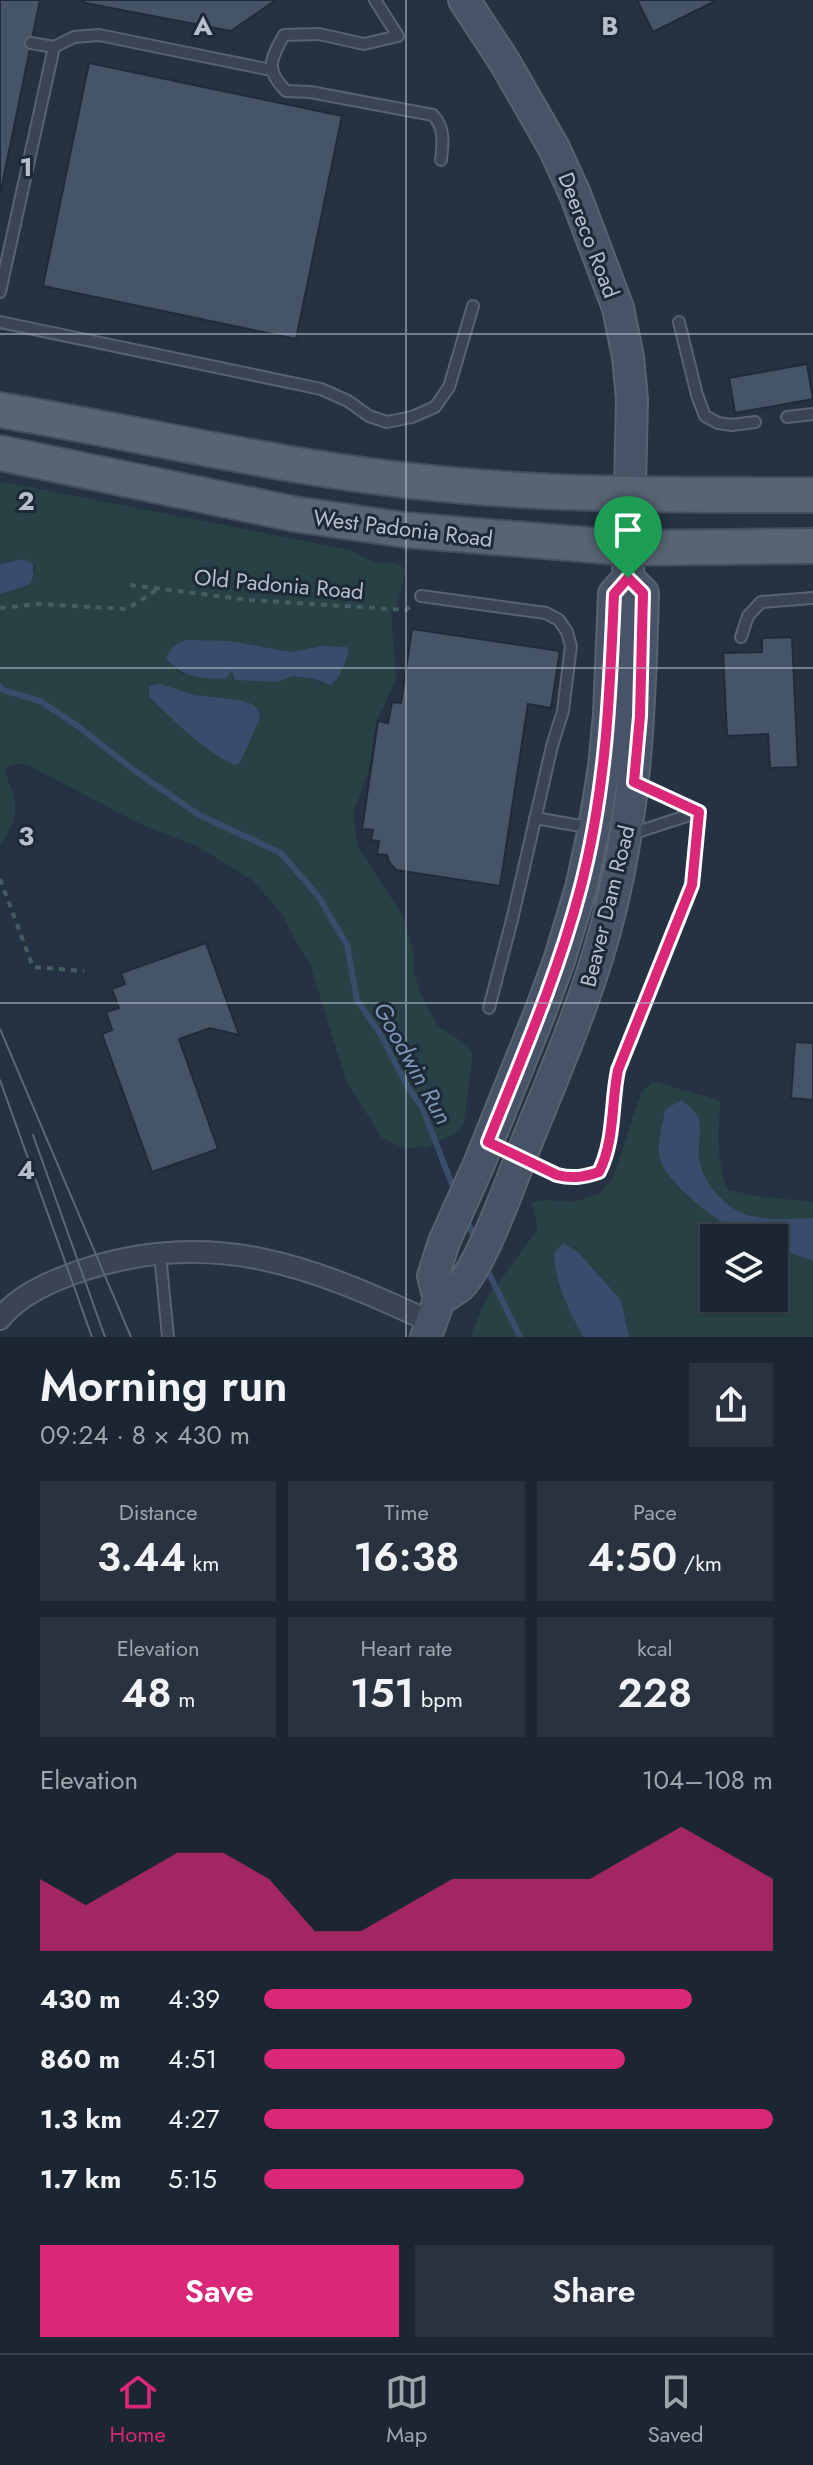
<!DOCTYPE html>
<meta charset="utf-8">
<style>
:root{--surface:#1c2632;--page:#29323e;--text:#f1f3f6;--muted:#a0a5ac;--line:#3a434d;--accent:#db2777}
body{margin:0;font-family:Jost,sans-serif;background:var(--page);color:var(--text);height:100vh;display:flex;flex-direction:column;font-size:30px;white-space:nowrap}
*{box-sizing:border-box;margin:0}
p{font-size:26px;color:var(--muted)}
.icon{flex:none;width:44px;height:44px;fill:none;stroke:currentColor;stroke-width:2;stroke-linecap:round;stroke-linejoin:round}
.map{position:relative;height:1337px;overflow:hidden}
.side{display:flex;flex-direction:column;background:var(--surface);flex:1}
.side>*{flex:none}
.controls{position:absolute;left:700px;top:1224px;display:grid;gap:16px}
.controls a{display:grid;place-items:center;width:88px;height:88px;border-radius:0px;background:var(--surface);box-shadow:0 2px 6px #0004,0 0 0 2px var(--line);font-size:40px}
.pin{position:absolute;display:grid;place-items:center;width:68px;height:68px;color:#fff;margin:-82px -34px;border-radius:50% 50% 50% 0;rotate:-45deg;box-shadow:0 0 8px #0007}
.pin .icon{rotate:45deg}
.round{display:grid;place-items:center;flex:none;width:84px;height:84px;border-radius:0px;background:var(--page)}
.head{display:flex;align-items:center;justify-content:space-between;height:136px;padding:0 40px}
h1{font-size:44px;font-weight:600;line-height:60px}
.metrics{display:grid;grid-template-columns:repeat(3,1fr);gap:12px;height:136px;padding:8px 40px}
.metrics div{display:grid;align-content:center;border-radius:0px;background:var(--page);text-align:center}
.metrics b{font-size:40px;font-weight:600}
.metrics small{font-size:22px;font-weight:400}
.metrics p{font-size:22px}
.chart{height:224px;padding:16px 40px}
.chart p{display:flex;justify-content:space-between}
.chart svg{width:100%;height:144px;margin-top:8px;fill:var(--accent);opacity:.7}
.action{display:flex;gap:16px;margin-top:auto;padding:16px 40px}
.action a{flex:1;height:92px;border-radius:0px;background:var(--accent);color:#fff;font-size:32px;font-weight:600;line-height:92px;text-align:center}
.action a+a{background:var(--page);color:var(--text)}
ul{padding:0 40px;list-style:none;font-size:26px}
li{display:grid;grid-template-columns:128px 96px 1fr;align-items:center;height:60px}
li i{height:20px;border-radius:10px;background:var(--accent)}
.tabs{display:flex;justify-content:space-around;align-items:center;height:112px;border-top:2px solid var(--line);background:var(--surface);font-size:22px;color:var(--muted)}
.tabs a{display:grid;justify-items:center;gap:4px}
.tabs .active{color:var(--accent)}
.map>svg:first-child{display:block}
.green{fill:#274144;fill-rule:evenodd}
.water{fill:#384d6b}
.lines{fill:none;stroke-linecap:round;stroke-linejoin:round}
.stream{stroke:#384d6b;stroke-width:6}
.building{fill:#465468;stroke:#202b3a;stroke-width:2}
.lane-casing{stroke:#586270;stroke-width:14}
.street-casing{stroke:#586270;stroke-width:24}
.secondary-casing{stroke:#586270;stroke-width:34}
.primary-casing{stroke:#434d5c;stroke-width:38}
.path{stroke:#455e61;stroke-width:4;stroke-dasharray:6 6;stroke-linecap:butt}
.lane{stroke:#3a4453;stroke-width:10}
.street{stroke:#3a4453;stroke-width:20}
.secondary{stroke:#475366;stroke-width:30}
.primary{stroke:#586373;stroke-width:34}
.tram{stroke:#5b687a;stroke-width:2}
.route-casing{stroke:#fff;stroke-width:16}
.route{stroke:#db2777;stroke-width:10}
.grid{fill:none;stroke:#b7bfcd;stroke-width:2;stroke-opacity:0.55}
.labels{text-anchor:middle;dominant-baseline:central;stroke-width:6;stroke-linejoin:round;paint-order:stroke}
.street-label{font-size:22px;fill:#b7bfcd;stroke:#1e2938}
.water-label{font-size:24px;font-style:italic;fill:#7c95b5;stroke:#1e2938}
.grid-label{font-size:26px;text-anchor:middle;font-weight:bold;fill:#b7bfcd;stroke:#1e2938;stroke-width:6;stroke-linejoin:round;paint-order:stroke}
</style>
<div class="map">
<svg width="813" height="1337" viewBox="0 0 813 1337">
<rect width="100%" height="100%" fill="#253243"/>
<path class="green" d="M0,481L349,550L374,562L397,563L406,570L398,603L391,611L396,680L376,722L369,769L353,814L358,847L403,916L413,949L414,972L421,995L438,1026L466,1044L473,1054L464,1121L459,1131L428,1147L404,1148L382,1138L347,1083L310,964L296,942L283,915L252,880L198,847L140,824L30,766L18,763L6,767C5,782 14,788 15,800C17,815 10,834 0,845V594L29,585L35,568L33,564L24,559L0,564ZM230,641L293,652L321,646L347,647L349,651L340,674L322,684L314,679L293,676L277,682L231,670L182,674L166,659Z
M653,1081L721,1101C717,1135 717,1158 727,1190L758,1196L813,1202V1337H629L621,1300L579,1253V1328L583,1337H470L485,1301L538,1229L531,1202L549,1200L572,1202L599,1194L613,1178L641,1093ZM714,1238H774V1298H714Z"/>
<path class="water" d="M24,559L33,564V577L29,585L0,594V564Z
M187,640L230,641L292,652L321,646L347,647L349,651C345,662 341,680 330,685L314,679L293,676L277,682L235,680L232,670L226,679C200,678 185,679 166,659C170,647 175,644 187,640Z
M160,684L195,695L240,700L252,704L258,710L260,718L241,761L235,765C202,750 175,721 149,697V686Z
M681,1100C708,1119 698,1125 699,1153C699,1181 725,1209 751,1216C770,1221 793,1218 813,1218V1261L774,1247V1238C768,1238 761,1239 755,1238C729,1233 667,1185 660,1159C656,1145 663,1124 665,1110Z
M563,1243L579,1253L621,1300L629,1337H583C568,1307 556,1288 554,1253Z"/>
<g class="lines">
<path class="stream" d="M0,686L3,690L40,701L79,727L131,768L199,815L281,853L318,896L347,945L357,1000L381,1035L407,1086L422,1107L455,1192
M466,1217L475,1240
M485,1265L520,1337"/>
</g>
<path class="building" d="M0,0H40L0,195Z
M83,0H276L231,31L85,3Z
M637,0H717L653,32Z
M89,63L342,116L296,339L43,286Z
M807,364L813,399L735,413L729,378Z
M412,629L560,651L551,708L528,704L500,886L396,870L389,862L387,855L377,854L379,841L371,840L373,830L362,829L378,721L388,723L392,702L401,703Z
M792,637L798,767L770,768L768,734L727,736L723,653L762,652V638Z
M206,943L239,1035L210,1028L179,1039L218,1149L152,1172L102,1034L112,1030L106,1012L119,1008L112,989L125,984L121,973Z
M795,1042L813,1043V1100L791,1098Z"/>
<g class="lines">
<g class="lane-casing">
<path id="lane" d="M375,0L398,36L364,44L319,34L284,35C270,60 265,70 286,91L310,92L433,115C445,128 443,144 441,160
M31,43L54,47
M0,292L54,47L74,37L99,35L271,70
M0,322L321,389L348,401L369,416L387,422L412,417L435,407L449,387L473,306
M679,322L697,395L705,416L718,423L732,425L755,422
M787,417L813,414
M421,596L546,613L559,620L567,632L571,646L563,711L552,746L512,920L489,1008
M741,637L748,616L761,602L813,598
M535,818L592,828
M631,834L699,812L638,783
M489,1143L557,1175C573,1179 584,1177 599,1172C615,1141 611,1103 618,1070L692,885L699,812
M160,1254L168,1337"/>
</g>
<g class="street-casing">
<path id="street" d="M0,1319C19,1294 54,1280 83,1270C215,1227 313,1267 431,1322"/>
</g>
<g class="secondary-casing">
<path id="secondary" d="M439,1300C446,1295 454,1291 460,1286C481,1266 510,1184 522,1154C548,1089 577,1023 598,955C635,835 640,718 643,593L628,578
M426,1337L439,1300L433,1276L444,1242L479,1164L539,1015L559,961L581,888L594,828L604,767L609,714L614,594L628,578L632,399L628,357L618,308L575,194L554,148L504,61L464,0"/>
</g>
<g class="primary-casing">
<path id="primary" d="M0,410C138,433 274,466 413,481C546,496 679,495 813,495
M0,453L294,514L405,530L629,548L813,546"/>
</g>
<path class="path" d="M130,585L250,600L406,610L411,606
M0,608L39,604L127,609L158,589
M0,879L33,967L84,971"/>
<use href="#lane" class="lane"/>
<use href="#street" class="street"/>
<use href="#secondary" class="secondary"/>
<use href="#primary" class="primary"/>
<path class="tram" d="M0,1029L131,1337
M0,1080L92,1337
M33,1135L105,1337"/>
</g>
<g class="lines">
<g class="route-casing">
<path id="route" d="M628,578L643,593L640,716L634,782L699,812L692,885L618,1070C611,1103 615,1141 599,1172C584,1177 573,1179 557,1175L488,1142C521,1059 557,977 580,890C606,792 610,694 614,594Z"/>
</g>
<use href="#route" class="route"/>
</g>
<path class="grid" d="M406,0V1337M0,334H813M0,668H813M0,1003H813"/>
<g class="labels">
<g class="street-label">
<text transform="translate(589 235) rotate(69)">Deereco Road</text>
<text transform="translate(403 528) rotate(7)">West Padonia Road</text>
<text transform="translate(279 584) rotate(5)">Old Padonia Road</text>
<text transform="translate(607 906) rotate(-76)">Beaver Dam Road</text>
</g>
<g class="water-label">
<text transform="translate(413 1063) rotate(61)">Goodwin Run</text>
</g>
</g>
<g class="grid-label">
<text x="203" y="35">A</text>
<text x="610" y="35">B</text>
<text x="26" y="176">1</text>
<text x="26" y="510">2</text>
<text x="26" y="845">3</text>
<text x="26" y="1179">4</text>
</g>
</svg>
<div class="controls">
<a><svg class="icon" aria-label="layers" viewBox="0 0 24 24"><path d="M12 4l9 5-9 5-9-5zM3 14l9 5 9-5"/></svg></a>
</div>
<div class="pin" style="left:628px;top:578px;background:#1e9e55"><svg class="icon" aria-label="arrive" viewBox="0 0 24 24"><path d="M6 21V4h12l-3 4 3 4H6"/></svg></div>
</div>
<section class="side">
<div class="head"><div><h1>Morning run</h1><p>09:24 · 8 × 430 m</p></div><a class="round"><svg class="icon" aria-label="share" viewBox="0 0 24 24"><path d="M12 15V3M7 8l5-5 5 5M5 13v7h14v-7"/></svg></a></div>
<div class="metrics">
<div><p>Distance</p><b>3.44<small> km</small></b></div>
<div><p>Time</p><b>16:38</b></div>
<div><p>Pace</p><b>4:50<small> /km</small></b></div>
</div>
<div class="metrics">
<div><p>Elevation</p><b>48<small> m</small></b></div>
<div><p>Heart rate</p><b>151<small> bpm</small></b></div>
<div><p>kcal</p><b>228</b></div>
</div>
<div class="chart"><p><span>Elevation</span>104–108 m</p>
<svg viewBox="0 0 160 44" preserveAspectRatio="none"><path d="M0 44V22L10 30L20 22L30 14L40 14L50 22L60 38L70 38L80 30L90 22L100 22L110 22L120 22L130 14L140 6L150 14L160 22V44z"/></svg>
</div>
<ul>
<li><b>430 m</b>4:39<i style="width:84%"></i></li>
<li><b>860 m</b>4:51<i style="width:71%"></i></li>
<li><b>1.3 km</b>4:27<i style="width:100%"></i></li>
<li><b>1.7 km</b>5:15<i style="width:51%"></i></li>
</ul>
<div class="action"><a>Save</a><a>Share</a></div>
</section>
<nav class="tabs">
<a class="active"><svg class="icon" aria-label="home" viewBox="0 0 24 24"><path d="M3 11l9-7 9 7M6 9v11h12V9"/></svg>Home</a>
<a><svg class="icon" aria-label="map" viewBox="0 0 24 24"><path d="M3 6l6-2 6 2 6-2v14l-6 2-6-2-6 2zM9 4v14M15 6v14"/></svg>Map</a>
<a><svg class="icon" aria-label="saved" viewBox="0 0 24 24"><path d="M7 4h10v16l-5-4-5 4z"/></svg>Saved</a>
</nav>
